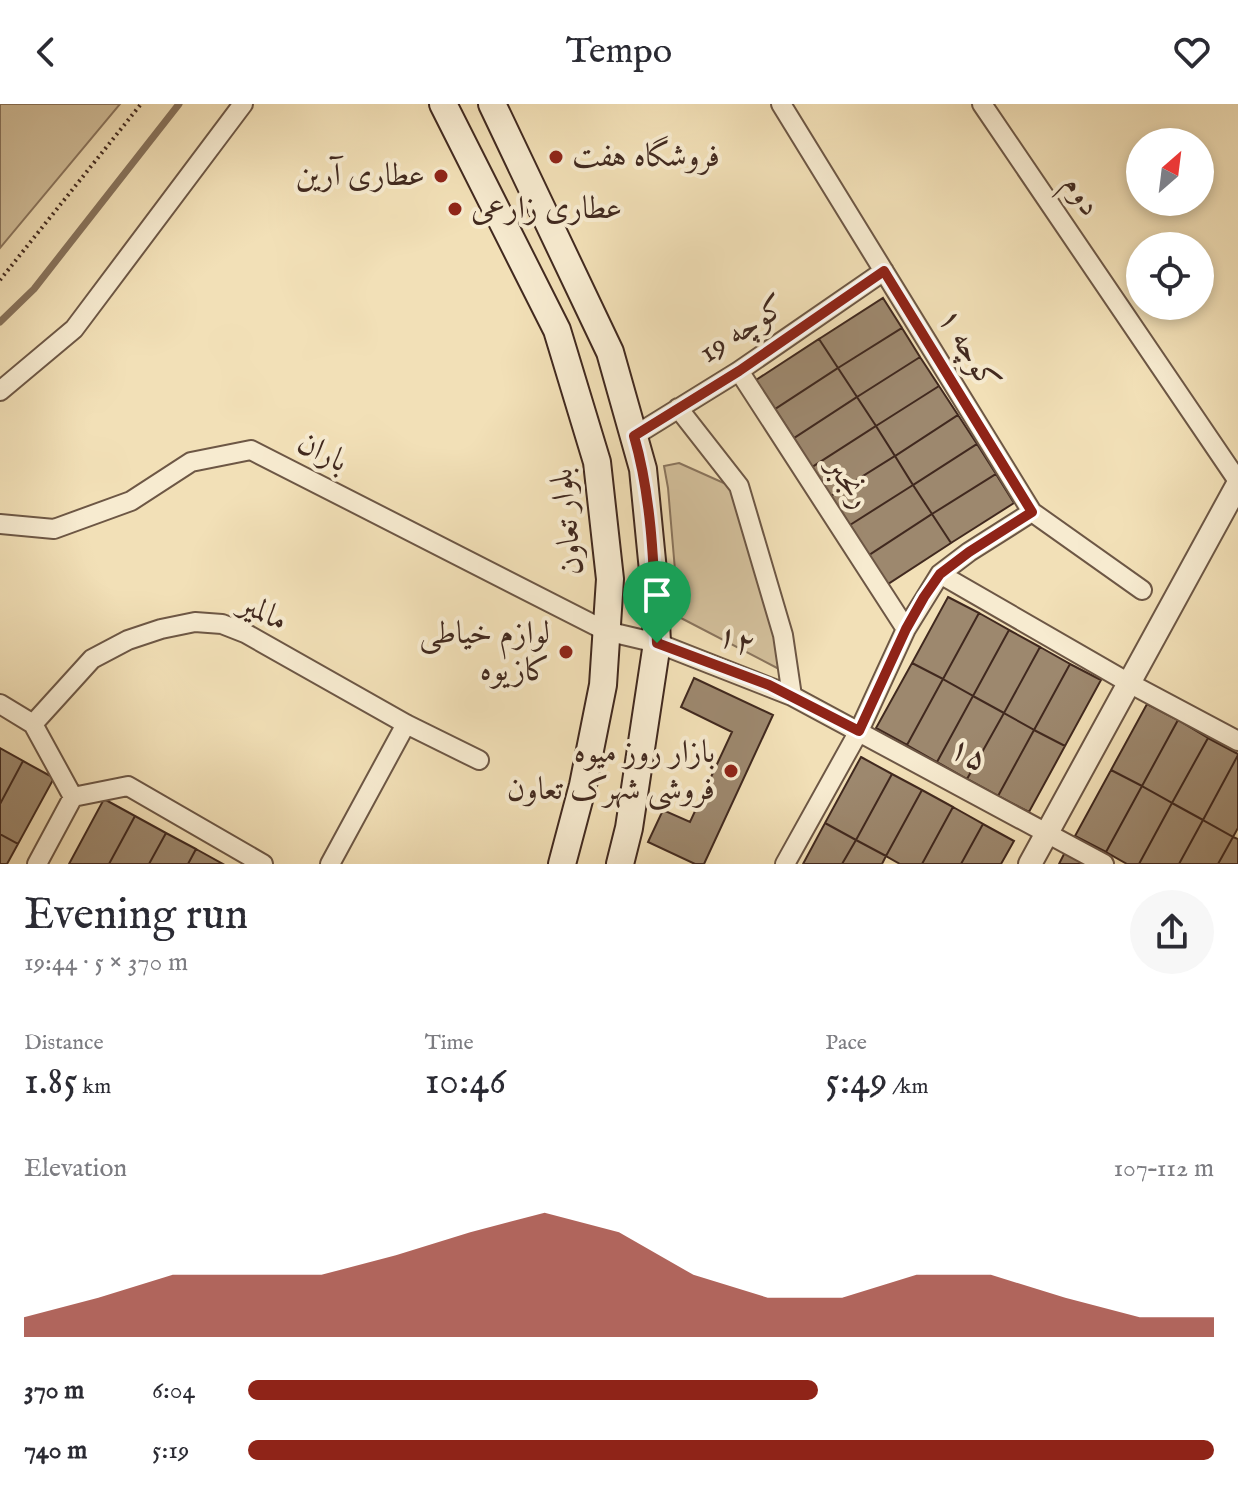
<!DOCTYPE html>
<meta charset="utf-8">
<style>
:root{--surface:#fff;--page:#f7f7f7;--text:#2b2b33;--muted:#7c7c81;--accent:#8f2418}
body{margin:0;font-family:"IM FELL English",Amiri,serif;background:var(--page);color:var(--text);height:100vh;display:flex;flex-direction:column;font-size:30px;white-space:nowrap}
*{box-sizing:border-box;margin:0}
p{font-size:26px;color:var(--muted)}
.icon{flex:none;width:44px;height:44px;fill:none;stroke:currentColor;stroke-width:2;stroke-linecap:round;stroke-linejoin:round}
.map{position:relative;height:760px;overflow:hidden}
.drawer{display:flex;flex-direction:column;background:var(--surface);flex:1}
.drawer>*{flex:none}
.needle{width:52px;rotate:28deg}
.fabs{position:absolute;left:1126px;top:24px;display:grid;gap:16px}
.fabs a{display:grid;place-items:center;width:88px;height:88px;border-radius:50%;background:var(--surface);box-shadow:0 4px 12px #0003;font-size:40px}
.pin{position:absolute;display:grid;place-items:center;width:68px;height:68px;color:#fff;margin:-82px -34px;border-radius:50% 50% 50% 0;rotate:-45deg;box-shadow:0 0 8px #0007}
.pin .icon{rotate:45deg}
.round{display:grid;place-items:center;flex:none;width:84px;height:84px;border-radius:42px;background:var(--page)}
.headline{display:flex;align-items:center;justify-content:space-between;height:136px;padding:0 24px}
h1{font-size:44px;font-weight:600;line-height:60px}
.figures{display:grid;grid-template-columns:repeat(3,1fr);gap:12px;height:136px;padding:8px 24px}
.figures div{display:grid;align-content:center}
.figures b{font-size:40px;font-weight:600}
.figures small{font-size:22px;font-weight:400}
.figures p{font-size:22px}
.chart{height:224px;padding:16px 24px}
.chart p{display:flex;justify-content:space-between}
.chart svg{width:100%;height:144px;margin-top:8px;fill:var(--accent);opacity:.7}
ul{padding:0 24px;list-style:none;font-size:26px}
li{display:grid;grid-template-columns:128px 96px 1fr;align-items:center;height:60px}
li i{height:20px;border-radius:10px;background:var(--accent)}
header{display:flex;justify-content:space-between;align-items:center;height:104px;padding:0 24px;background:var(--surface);font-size:36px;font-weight:600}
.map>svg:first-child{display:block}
.green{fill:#d4c19d;stroke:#8a755e;stroke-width:2}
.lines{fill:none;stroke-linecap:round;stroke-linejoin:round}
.stream{stroke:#87725b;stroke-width:7}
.building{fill:#9d886e;stroke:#41291f;stroke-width:2}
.minor-casing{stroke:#6d5745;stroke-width:22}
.tertiary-casing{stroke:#6d5745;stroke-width:26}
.secondary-casing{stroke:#41291f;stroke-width:30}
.path{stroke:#41291f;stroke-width:4;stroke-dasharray:2 4;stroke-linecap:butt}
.minor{stroke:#f7ebd0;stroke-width:18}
.tertiary{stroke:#f7ebd0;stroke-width:22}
.secondary{stroke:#f7ebd0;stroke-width:26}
.route-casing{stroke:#fff;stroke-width:16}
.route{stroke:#8f2418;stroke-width:10}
.poi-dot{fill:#8f2418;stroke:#f7ebd0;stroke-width:3}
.labels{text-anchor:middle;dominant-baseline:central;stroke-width:8;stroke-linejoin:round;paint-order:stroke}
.poi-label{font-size:32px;fill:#41291f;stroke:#f7ebd0;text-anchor:end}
.street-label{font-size:32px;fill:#41291f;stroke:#f7ebd0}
</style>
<header><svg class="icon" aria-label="back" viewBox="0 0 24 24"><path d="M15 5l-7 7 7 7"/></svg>Tempo<svg class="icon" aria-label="heart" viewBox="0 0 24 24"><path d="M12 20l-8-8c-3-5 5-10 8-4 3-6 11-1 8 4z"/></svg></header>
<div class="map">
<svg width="1238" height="760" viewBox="0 0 1238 760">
<rect width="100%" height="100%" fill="#f2e0b7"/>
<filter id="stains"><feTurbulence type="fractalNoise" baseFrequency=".0025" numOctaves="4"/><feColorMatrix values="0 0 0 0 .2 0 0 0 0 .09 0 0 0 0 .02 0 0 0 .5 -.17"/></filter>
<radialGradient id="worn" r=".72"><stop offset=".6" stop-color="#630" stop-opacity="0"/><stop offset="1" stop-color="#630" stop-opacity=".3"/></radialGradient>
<path class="green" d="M0,0H120L0,144Z
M679,359L735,384L779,528V565L679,513L668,384L664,362Z"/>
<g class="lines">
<path class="stream" d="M0,218L34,185L179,0"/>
</g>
<path class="building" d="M883,194L902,224L838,264L819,235Z
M902,224L920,253L857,293L838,264Z
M819,235L838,264L775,305L756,276Z
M920,253L939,282L876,322L857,293Z
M838,264L857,293L794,334L775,305Z
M939,282L958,311L895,352L876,322Z
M857,293L876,322L812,363L794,334Z
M958,311L977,340L913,381L895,352Z
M876,322L895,352L831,392L812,363Z
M977,340L996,370L932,410L913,381Z
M895,352L913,381L850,421L831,392Z
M996,370L1014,399L951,439L932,410Z
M913,381L932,410L869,451L850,421Z
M932,410L951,439L888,480L869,451Z
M948,493L979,509L943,575L912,559Z
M979,509L1009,526L973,592L943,575Z
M1009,526L1040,543L1004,609L973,592Z
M1040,543L1070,560L1034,626L1004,609Z
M912,559L943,575L907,641L876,624Z
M1070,560L1101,576L1065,642L1034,626Z
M694,574L773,611L704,760H695L648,738L663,706L690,718L732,628L681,603Z
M943,575L973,592L937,658L907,641Z
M973,592L1004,609L967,675L937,658Z
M1147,600L1178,616L1142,682L1111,666Z
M1004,609L1034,626L998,692L967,675Z
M1178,616L1208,634L1172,699L1142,682Z
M1034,626L1065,642L1029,708L998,692Z
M1208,634L1238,650V651L1203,716L1172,699Z
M0,644L23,657L0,700Z
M1238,651V724L1233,733L1203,716Z
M861,653L892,670L856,736L825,719Z
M23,657L54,674L18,740L0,730V700Z
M1111,666L1142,682L1106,748L1075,732Z
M892,670L922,686L886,752L856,736Z
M1142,682L1172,699L1139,760H1127L1106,748Z
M922,686L953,703L922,760H900L886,752Z
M104,695L135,712L109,760H69Z
M1172,699L1203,716L1179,760H1139Z
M953,703L983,720L961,760H922Z
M135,712L166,729L149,760H109Z
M1203,716L1233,733L1218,760H1179Z
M825,719L856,736L842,760H803Z
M983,720L1014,737L1001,760H961Z
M166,729L196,745L188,760H149Z
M0,730L18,740L7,760H0Z
M1233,733L1238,735V760H1218Z
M856,736L886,752L882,760H842Z
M196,745L223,760H188Z
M1065,748L1087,760H1059Z"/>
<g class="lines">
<g class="minor-casing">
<path id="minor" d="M781,0L1032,408L1142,486
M982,0L1238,377
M739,267L906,525
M0,287L74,225L243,0
M678,304L739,382L783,531L792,592
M634,332L739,267L884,167
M0,420L54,425L131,397L191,358L251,346L606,527L657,539L792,592L1104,760
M940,470L1129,579L1238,637
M0,600L33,620
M37,760L73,693
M263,760L128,682L73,693L33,620L92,555L128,536L161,525L195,518L222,520L245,529L406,620L479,656
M330,760L406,620
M785,760L859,627L906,525L940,470L969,448L1032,408"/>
</g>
<g class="tertiary-casing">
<path id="tertiary" d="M1030,760L1238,380"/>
</g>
<g class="secondary-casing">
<path id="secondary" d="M443,0L557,226L597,358L610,475L603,581L583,681L562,760
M492,0L610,248L643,365L654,477L657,539L629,724L620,760"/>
</g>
<path class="path" d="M0,176L141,0"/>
<use href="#minor" class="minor"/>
<use href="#tertiary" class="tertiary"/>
<use href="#secondary" class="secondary"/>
</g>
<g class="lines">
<g class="route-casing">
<path id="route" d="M884,167L1032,408L969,448L940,470L924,493L906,525L859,627L769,581L657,539C654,470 653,398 634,332L739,267Z"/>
</g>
<use href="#route" class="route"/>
</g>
<g class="poi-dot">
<circle cx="556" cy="53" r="8"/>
<circle cx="441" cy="72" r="8"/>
<circle cx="455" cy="105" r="8"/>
<circle cx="566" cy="548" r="8"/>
<circle cx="731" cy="667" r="8"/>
</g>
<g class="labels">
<g class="poi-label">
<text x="572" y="53" text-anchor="start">فروشگاه هفت</text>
<text x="425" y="72">عطاری آرین</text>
<text x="471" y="105" text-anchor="start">عطاری زارعی</text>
<text x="550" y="530">لوازم خیاطی<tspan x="550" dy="37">کازیوه</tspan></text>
<text x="715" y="649">بازار روز میوه<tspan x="715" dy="37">فروشی شهرک تعاون</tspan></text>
</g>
<g class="street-label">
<text transform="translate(1081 92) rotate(56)">دوم</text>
<text transform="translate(743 226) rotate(-33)">کوچه 19</text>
<text transform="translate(968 246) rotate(59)">کوچه ۱</text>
<text transform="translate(322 349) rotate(27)">باران</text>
<text transform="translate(848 379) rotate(57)">رنجبر</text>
<text transform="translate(568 418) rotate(-96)">بلوار تعاون</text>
<text transform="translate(263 509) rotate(25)">مالمیر</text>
<text transform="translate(736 537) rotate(21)">۱۲</text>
<text transform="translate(968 651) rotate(29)">۱۵</text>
</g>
</g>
<rect width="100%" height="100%" filter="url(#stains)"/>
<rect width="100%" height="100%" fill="url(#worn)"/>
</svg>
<div class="fabs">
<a><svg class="needle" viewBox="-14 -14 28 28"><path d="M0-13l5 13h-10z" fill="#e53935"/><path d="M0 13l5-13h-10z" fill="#7c7c81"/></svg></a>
<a><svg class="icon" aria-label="locate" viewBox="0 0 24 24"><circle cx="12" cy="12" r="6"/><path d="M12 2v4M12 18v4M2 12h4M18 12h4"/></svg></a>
</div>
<div class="pin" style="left:657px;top:539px;background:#1e9e55"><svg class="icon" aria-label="arrive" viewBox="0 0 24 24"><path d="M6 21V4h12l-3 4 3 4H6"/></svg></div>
</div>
<section class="drawer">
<div class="headline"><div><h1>Evening run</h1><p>19:44 · 5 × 370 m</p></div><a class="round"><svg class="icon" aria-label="share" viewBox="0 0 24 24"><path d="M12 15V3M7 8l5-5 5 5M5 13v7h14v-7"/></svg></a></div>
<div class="figures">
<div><p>Distance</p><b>1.85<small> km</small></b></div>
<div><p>Time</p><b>10:46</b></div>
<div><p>Pace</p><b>5:49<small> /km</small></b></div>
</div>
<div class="chart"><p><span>Elevation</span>107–112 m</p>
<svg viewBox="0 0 160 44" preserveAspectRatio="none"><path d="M0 44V38L10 32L20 25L30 25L40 25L50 19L60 12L70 6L80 12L90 25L100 32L110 32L120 25L130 25L140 32L150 38L160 38V44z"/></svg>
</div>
<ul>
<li><b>370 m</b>6:04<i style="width:59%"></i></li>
<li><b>740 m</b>5:19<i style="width:100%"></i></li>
</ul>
</section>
